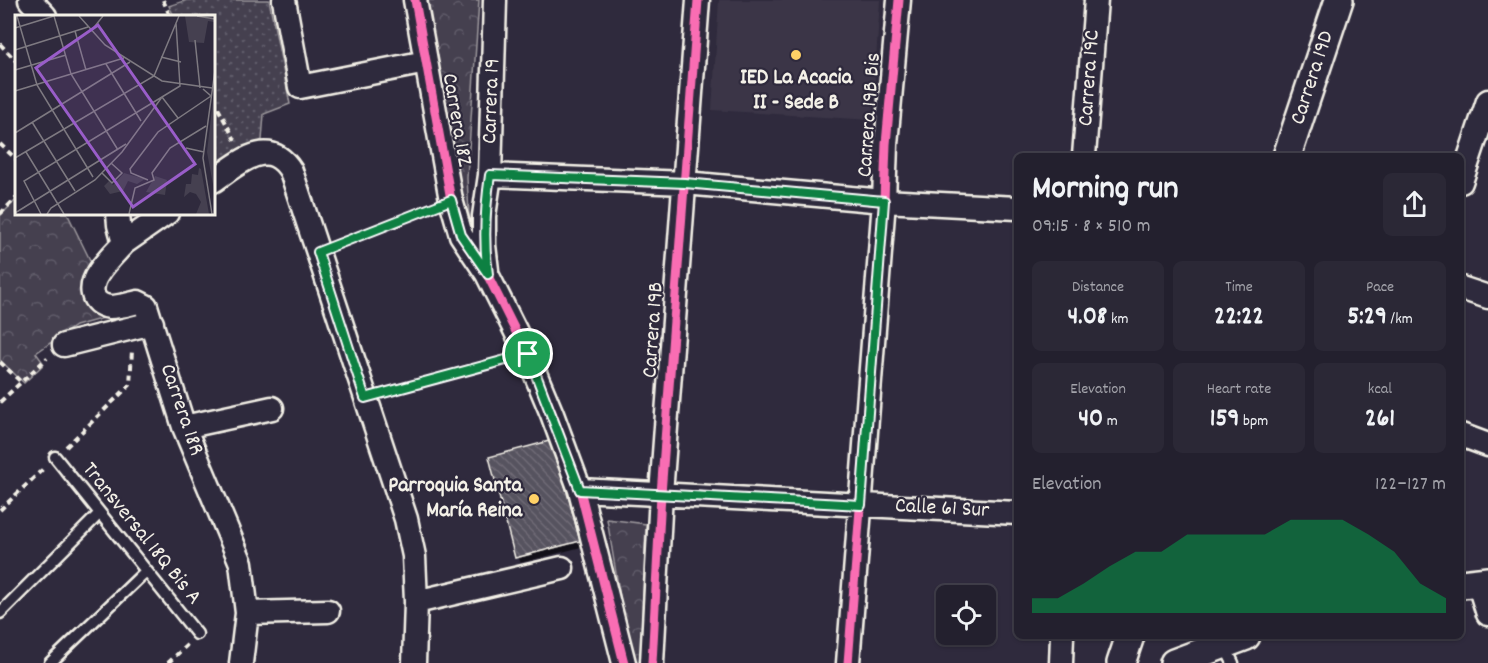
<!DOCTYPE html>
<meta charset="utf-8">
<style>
:root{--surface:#23202e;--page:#2b2836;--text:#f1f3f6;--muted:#a3a3aa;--line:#403e4a;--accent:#0b8043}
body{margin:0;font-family:Dekko,sans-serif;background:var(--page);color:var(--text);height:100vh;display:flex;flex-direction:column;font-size:22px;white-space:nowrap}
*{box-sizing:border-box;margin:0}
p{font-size:20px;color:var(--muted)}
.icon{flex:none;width:33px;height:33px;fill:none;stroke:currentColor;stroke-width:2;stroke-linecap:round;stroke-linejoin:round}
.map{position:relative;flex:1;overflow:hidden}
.details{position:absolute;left:1014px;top:153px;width:450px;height:486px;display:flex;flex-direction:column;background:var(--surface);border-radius:9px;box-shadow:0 2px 4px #0004,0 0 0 2px var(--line)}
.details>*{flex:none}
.fabs{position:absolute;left:936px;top:585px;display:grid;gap:12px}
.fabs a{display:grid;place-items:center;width:60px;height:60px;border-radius:9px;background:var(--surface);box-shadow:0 2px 4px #0004,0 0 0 2px var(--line);font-size:30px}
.pin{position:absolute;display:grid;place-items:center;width:51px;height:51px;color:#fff;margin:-26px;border:3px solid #fff;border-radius:50%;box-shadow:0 2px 6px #0007}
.round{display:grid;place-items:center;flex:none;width:63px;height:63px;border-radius:9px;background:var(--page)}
.headline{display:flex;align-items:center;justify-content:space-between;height:102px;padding:0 18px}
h1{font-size:33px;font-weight:700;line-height:45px}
.figures{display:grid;grid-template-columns:repeat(3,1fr);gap:9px;height:102px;padding:6px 18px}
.figures div{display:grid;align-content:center;border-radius:9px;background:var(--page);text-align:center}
.figures b{font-size:26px;font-weight:700}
.figures small{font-size:16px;font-weight:400}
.figures p{font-size:16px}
.chart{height:168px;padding:12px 18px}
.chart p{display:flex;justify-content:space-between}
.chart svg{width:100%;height:108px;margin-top:6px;fill:var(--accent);opacity:.7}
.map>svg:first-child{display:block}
.built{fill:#3b3647}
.grass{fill:url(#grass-dots);stroke:#9c989c;stroke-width:1.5}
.park{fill:url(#park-crowns);stroke:#9c989c;stroke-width:1.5}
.building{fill:url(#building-back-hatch);stroke:#f4f1e8;stroke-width:1.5;filter:url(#shadow)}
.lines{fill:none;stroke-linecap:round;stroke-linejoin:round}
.service-casing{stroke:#f4f1e8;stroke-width:15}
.minor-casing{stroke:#f4f1e8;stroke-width:27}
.tertiary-casing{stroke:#f4f1e8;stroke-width:32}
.path{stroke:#f4f1e8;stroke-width:4;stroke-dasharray:6 4.5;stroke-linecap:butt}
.service{stroke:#2f2a3d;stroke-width:10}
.minor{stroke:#2f2a3d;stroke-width:22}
.tertiary{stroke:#2f2a3d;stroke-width:27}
.cycleway-casing{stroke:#2f2a3d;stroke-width:13}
.cycleway{stroke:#f96db3;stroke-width:9}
.route-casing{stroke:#fff;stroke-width:12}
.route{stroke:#0b8043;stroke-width:8}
.poi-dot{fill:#ffd166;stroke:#2f2a3d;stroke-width:2}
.labels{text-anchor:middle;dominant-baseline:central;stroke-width:4.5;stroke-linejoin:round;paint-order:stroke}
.poi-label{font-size:22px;font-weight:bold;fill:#f4f1e8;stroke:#2f2a3d}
.street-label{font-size:22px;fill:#f4f1e8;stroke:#2f2a3d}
.inset-road{fill:none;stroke:#7e7a81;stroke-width:1.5}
.view{fill:#995dc9;fill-opacity:0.15;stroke:#995dc9;stroke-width:3}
.inset-edge{fill:none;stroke:#f4f1e8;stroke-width:3}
</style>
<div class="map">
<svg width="1488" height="663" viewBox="0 0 1488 663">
<defs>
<pattern id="grass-dots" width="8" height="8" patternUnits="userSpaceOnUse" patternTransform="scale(1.5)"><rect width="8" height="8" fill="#454050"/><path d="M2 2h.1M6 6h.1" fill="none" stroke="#605c69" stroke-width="1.8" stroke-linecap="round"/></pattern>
<pattern id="park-crowns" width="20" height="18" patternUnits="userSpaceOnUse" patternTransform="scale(1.5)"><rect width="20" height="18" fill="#454050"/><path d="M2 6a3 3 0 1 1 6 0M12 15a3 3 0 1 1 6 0" fill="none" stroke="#605c69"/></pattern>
<pattern id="building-back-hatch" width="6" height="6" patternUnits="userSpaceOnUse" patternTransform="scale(1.5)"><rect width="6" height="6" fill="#56525f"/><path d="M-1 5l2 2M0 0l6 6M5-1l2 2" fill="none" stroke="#6f6b76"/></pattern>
<filter id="shadow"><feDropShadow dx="6" dy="4" stdDeviation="0" flood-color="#0009"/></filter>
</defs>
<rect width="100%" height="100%" fill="#2f2a3d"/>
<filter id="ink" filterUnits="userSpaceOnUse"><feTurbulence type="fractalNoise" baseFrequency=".0167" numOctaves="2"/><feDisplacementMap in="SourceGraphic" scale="12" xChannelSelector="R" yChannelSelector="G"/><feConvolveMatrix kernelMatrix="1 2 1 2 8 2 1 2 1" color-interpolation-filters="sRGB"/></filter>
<g filter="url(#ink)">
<path class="built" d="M719,0H880L872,120L712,110Z"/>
<path class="grass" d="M187,0H269L290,104L264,114L262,140L213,173V16H174L169,6Z"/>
<path class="park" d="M424,0H479L467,178L470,231L465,218Z
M16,200V213H67L91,262L84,277L83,291L115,315L75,326L36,353L44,364L24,383L0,360V216Z
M607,519L646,524L640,663H631Z"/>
<path class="building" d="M553,440L580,541L515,558L489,457Z"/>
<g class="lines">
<g class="service-casing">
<path id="service" d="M55,457L197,634
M0,613L100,513
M1224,645L1233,663
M50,663L146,571"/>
</g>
<g class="minor-casing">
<path id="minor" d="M30,0L45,16
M284,0L300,87L426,62
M415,0L451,200L461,235L487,274L527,354L552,414L580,490L624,663
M1084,156L1096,0
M490,175L685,183L884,201L1017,208
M213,181C237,165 268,134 291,171L406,519L414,556L416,602L414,663
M1461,182L1488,101
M118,213L119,225L124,243C116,252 106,261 99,272C89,286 89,304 110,307C120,307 129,304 138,302L146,306L184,427L241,563L247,613L241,663
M124,243L167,213
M487,270L484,245V216L490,175L495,0
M1461,288L1488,297
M64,345L152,323
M184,427L272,408
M1461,435L1488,445
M580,490L1017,513
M1478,582L1488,614
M416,602L562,568
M247,613L328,611
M652,663L661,494L698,0
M848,663L884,201L886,144L899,0
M1061,663L1062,636"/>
</g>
<g class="tertiary-casing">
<path id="tertiary" d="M1287,156L1339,0
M1461,584L1488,581
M1121,663L1130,636
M1174,663L1246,636"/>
</g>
<path class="path" d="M163,0L170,16
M0,44L16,61
M213,99L235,140
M0,144L16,159
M0,214L16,198
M337,245L431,208
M0,362L20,381
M386,393L506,360
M0,402L47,358
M66,447L130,385L132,350
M0,510L43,469
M168,663L187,645"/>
<use href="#service" class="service"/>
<use href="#minor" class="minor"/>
<use href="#tertiary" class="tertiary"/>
<g class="cycleway-casing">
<path id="cycleway" d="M415,0L451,200L461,235L487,274L527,354L552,414L580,490L624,663
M652,663L661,494L698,0
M848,663L884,201L886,144L899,0"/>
</g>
<use href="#cycleway" class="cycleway"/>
</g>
</g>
<g class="lines" filter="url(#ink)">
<g class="route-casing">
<path id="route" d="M490,175L685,183L884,201L861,505L580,490L528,354L365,398L318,252L451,200L461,235L488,274C483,240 485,209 490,175Z"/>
</g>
<use href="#route" class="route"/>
</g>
<g class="poi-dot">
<circle cx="796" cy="55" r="6"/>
<circle cx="534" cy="499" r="6"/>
</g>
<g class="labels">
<g class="poi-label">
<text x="796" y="78">IED La Acacia<tspan x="796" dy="25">II - Sede B</tspan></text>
<text x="522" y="486" text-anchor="end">Parroquia Santa<tspan x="522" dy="25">María Reina</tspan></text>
</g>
<g class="street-label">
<text transform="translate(1090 78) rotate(-86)">Carrera 19C</text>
<text transform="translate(1313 78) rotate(-72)">Carrera 19D</text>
<text transform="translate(492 101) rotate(-88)">Carrera 19</text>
<text transform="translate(870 115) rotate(-86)">Carrera 19B Bis</text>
<text transform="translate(456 120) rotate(80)">Carrera 18Z</text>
<text transform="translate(654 330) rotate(-86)">Carrera 19B</text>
<text transform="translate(181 410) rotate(71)">Carrera 18R</text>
<text transform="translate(942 509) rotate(3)">Calle 61 Sur</text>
<text transform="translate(141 534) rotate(51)">Transversal 18Q Bis A</text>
</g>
</g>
<g transform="translate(15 15)">
<rect width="200" height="200" fill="#2f2a3d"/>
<path d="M170,1H199V7L193,6L189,28L174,27ZM199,76V175L192,137ZM184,153L186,154L194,199H181L186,187L181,179L175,177L169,182L171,169H176L177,159L183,160ZM109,158L130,164L122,169L113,166L108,176L95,179L89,171L94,166L98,170Z" fill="#454050"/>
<path d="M140,161L152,165L150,180L131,177Z" fill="#454050"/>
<path class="inset-road" d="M2,1L22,70L78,162M39,1L56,59L103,135M64,1L90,30L147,66L197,73M182,1L200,4M0,13L39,1M60,16L71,55M76,16L88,1M180,25L185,73M0,35L73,12M146,42L166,47M91,49L126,106M0,55L51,40M0,76L109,43M17,107L60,176M0,118L115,47M171,133L189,137M11,137L49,199M0,143L139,61L164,1M87,158L97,168L107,158L96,148M133,165L116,158L115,154L143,117L196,81L188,74M0,198L111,129M26,199L9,166L165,71L161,8M32,199L36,193L80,165L107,137L147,82L163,103M114,199L120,173L139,165L137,158L155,133L191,111M197,199L188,143L200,55"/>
<path class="view" d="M83,10L180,149L118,192L21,53Z"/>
<rect width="200" height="200" class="inset-edge"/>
</g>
</svg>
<div class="fabs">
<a><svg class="icon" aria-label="locate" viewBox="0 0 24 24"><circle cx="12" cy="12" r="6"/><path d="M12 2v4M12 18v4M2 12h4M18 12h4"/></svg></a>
</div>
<div class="pin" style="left:528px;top:354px;background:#1e9e55"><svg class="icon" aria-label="arrive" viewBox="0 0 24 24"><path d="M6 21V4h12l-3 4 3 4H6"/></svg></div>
<section class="details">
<div class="headline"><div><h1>Morning run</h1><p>09:15 · 8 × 510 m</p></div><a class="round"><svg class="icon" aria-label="share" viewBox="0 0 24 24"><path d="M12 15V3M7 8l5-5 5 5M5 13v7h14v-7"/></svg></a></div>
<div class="figures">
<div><p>Distance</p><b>4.08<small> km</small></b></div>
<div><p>Time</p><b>22:22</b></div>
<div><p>Pace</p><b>5:29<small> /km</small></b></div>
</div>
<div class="figures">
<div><p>Elevation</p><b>40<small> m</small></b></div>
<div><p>Heart rate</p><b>159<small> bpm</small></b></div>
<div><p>kcal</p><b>261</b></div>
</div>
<div class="chart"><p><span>Elevation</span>122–127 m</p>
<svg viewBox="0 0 160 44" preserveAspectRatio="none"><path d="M0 44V38L10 38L20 32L30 25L40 19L50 19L60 12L70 12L80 12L90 12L100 6L110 6L120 6L130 12L140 19L150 32L160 38V44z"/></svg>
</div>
</section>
</div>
